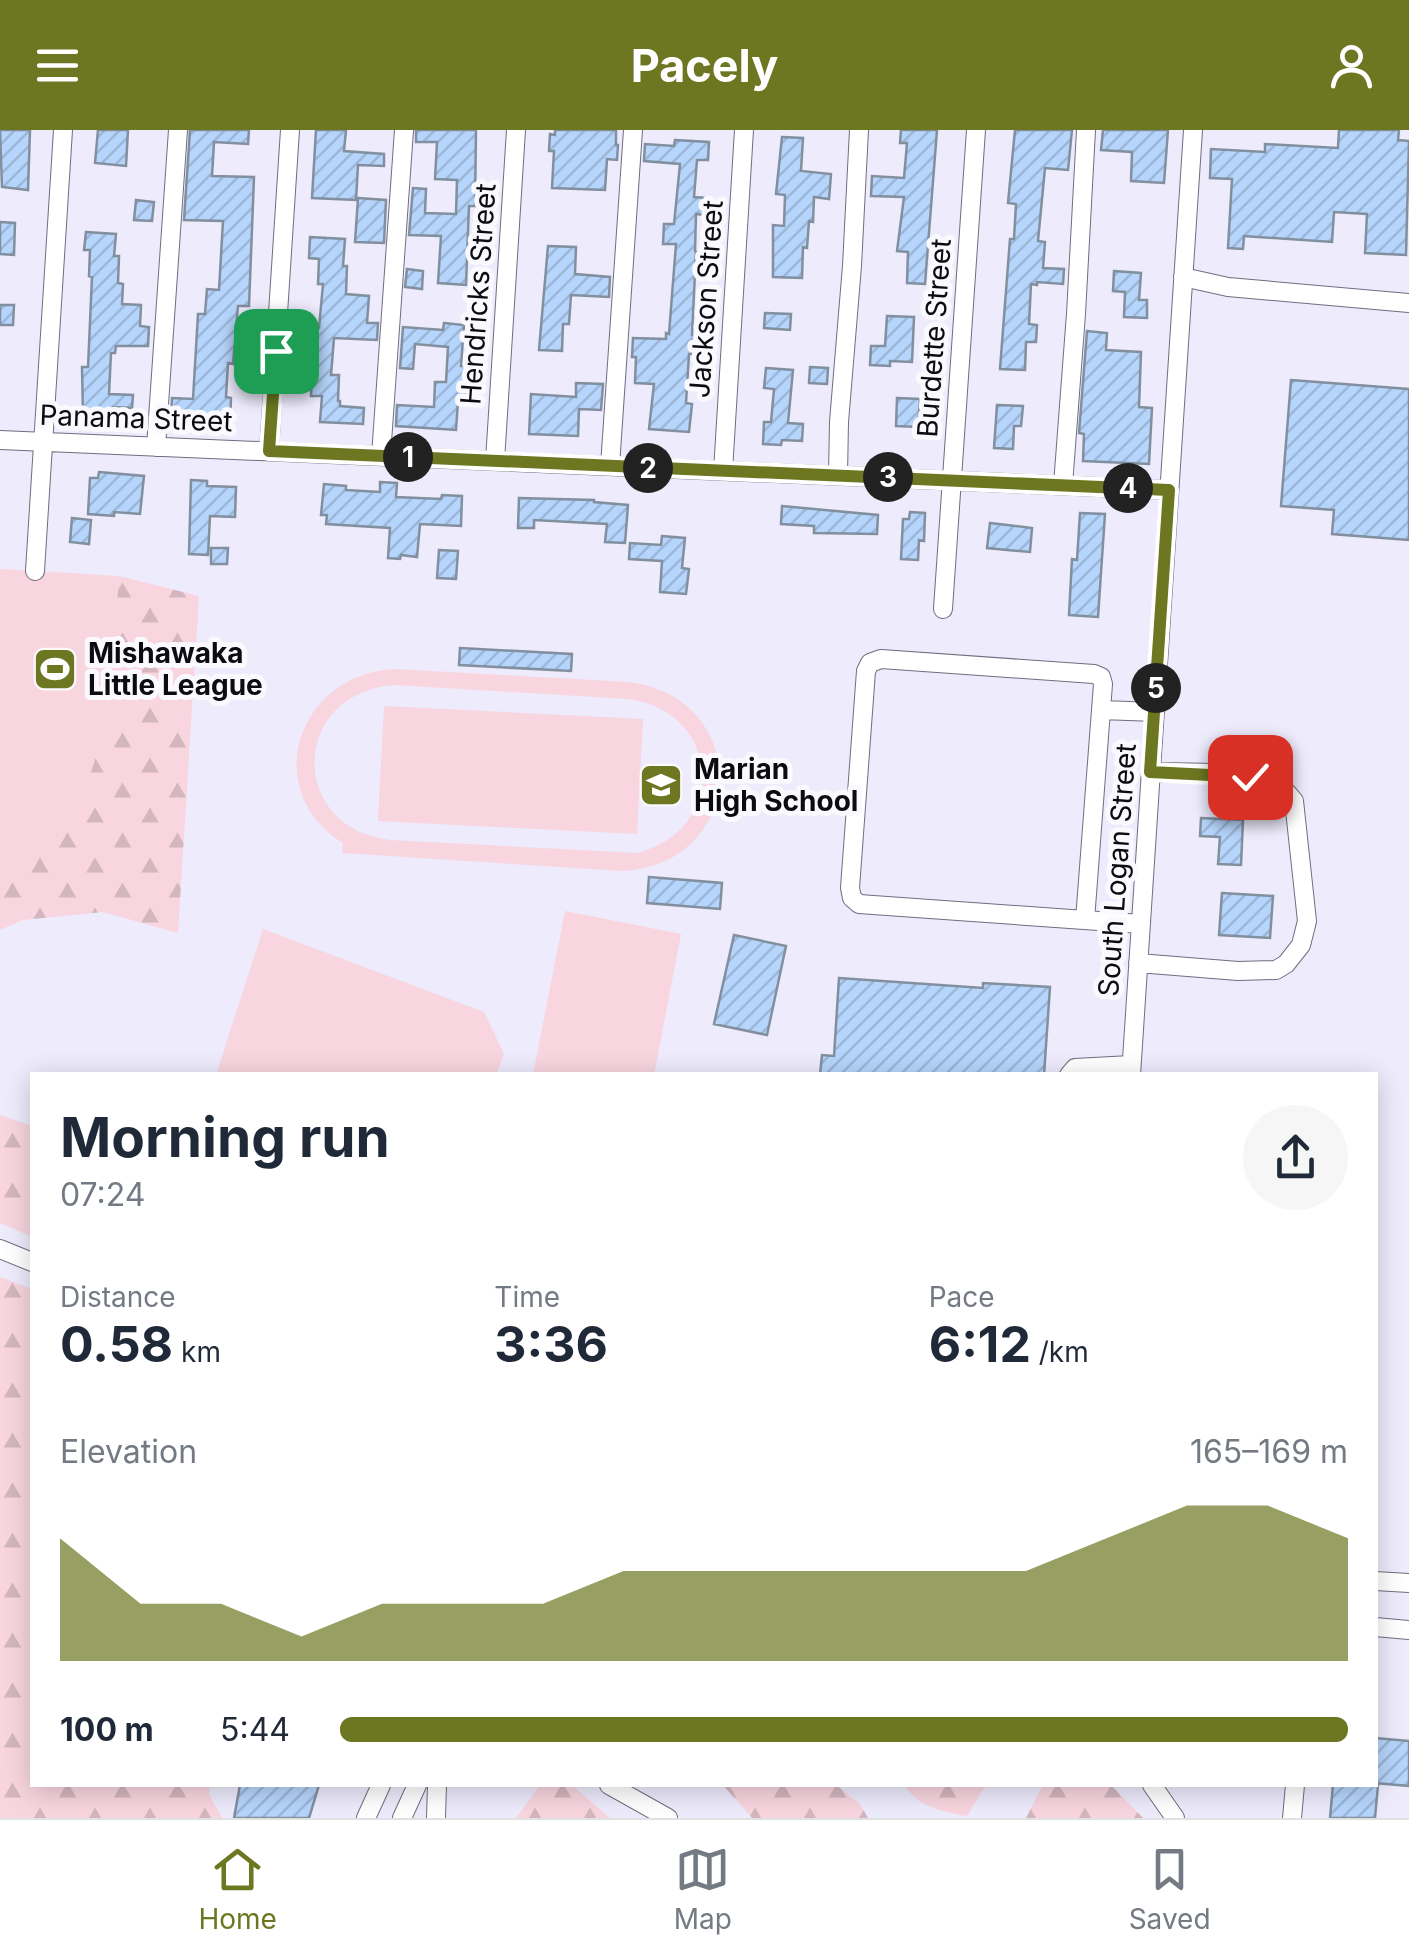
<!DOCTYPE html>
<meta charset="utf-8">
<style>
:root{--surface:#fff;--page:#f6f6f7;--text:#1f2937;--muted:#747a83;--line:#e0e1e3;--accent:#6d7721}
body{margin:0;font-family:Inter,sans-serif;background:var(--page);color:var(--text);height:100vh;display:flex;flex-direction:column;font-size:38px;white-space:nowrap}
*{box-sizing:border-box;margin:0}
p{font-size:32px;color:var(--muted)}
.icon{flex:none;width:55px;height:55px;fill:none;stroke:currentColor;stroke-width:2;stroke-linecap:round;stroke-linejoin:round}
.map{position:relative;flex:1;overflow:hidden}
.side{position:absolute;left:30px;top:942px;width:1348px;height:715px;display:flex;flex-direction:column;background:var(--surface);border-radius:0px;box-shadow:0 5px 25px #0003}
.side>*{flex:none}
.pin{position:absolute;display:grid;place-items:center;width:85px;height:85px;color:#fff;margin:-42px;border-radius:20px;box-shadow:0 5px 15px #0006}
.km{position:absolute;width:50px;height:50px;margin:-25px;border-radius:50%;background:#222;color:#fff;font-size:28px;line-height:50px;text-align:center}
.round{display:grid;place-items:center;flex:none;width:105px;height:105px;border-radius:52px;background:var(--page)}
.head{display:flex;align-items:center;justify-content:space-between;height:170px;padding:0 30px}
h1{font-size:55px;font-weight:700;line-height:75px}
.metrics{display:grid;grid-template-columns:repeat(3,1fr);gap:15px;height:170px;padding:10px 30px}
.metrics div{display:grid;align-content:center}
.metrics b{font-size:50px;font-weight:700}
.metrics small{font-size:28px;font-weight:400}
.metrics p{font-size:28px}
.chart{height:280px;padding:20px 30px}
.chart p{display:flex;justify-content:space-between}
.chart svg{width:100%;height:180px;margin-top:10px;fill:var(--accent);opacity:.7}
ul{padding:0 30px;list-style:none;font-size:32px}
li{display:grid;grid-template-columns:160px 120px 1fr;align-items:center;height:75px}
li i{height:25px;border-radius:12px;background:var(--accent)}
header{display:flex;justify-content:space-between;align-items:center;height:130px;padding:0 30px;background:var(--accent);color:#fff;font-size:45px;font-weight:700}
.tabs{display:flex;justify-content:space-around;align-items:center;height:140px;border-top:2px solid var(--line);background:var(--surface);font-size:28px;color:var(--muted)}
.tabs a{display:grid;justify-items:center;gap:5px}
.tabs .current{color:var(--accent)}
.map>svg:first-child{display:block}
.forest{fill:url(#forest-firs)}
.garden{fill:#f8d5df;fill-rule:evenodd}
.building{fill:url(#building-hatch);stroke:#828f9f;stroke-width:2.5}
.lines{fill:none;stroke-linecap:round;stroke-linejoin:round}
.minor-casing{stroke:#6f6d7f;stroke-width:20}
.minor{stroke:#fff;stroke-width:18}
.route-casing{stroke:#fff;stroke-width:20}
.route{stroke:#6d7721;stroke-width:12}
.labels{text-anchor:middle;dominant-baseline:central;stroke-width:10;stroke-linejoin:round;paint-order:stroke}
.street-label{font-size:28px;fill:#0b0b11;stroke:#fafafe}
.poi-label{font-size:28px;font-weight:bold;fill:#0b0b11;stroke:#fafafe;text-anchor:start}
</style>
<header><svg class="icon" aria-label="menu" viewBox="0 0 24 24"><path d="M4 6h16M4 12h16M4 18h16"/></svg>Pacely<svg class="icon" aria-label="person" viewBox="0 0 24 24"><circle cx="12" cy="8" r="4"/><path d="M4 21q1-7 8-7t8 7"/></svg></header>
<div class="map">
<svg width="1409" height="1688" viewBox="0 0 1409 1688">
<defs>
<pattern id="forest-firs" width="22" height="20" patternUnits="userSpaceOnUse" patternTransform="scale(2.5)"><rect width="22" height="20" fill="#f8d5df"/><path d="M5 1l3.5 6h-7zM16 11l3.5 6h-7z" fill="#d3b6be"/></pattern>
<pattern id="building-hatch" width="6" height="6" patternUnits="userSpaceOnUse" patternTransform="scale(2.5)"><rect width="6" height="6" fill="#b6d5fc"/><path d="M-1 1l2-2M0 6l6-6M5 7l2-2" fill="none" stroke="#9bb6d7"/></pattern>
</defs>
<rect width="100%" height="100%" fill="#edebfc"/>
<path class="forest" d="M119,446L199,466L178,803L103,782L23,790L0,800V757L13,744L19,719L83,665L105,600Z
M0,985L32,996V1107L0,1093Z
M0,1147L32,1159V1655H210L209,1664L222,1688H0Z
M540,1655H572L610,1688H516Z
M723,1655H836L860,1674L868,1688H752Z
M905,1655H986L967,1686C944,1682 917,1677 905,1655Z
M1043,1655H1111L1143,1688H1026Z"/>
<path class="garden" d="M0,439L119,446L105,600L83,665L56,707L19,719L13,745L0,757Z
M395,539L628,552C753,567 748,734 623,741L342,723L343,713C259,661 297,544 395,539ZM395,555L628,569C722,581 729,700 637,723L390,710C287,698 290,562 395,555Z
M384,576L643,589L637,704L378,691Z
M565,781L681,804L654,945H533Z
M263,799L484,882L504,924L496,945H216Z"/>
<path class="building" d="M0,0H30L28,60L2,57Z
M98,0H128L126,36L95,33Z
M190,0H249L248,14L214,12L212,46L254,47L249,176H238L233,234L228,233L226,267L231,268L230,291L171,287L172,268L193,269L198,184H205L207,159L219,160L223,91L184,90Z
M316,0H346L344,21L384,24V36L358,35L356,70L312,68Z
M416,0H476L475,76H469L466,155L438,153L441,106L409,105L413,58L426,59L425,83L456,84L457,50L435,49L437,12H416Z
M555,0H616V15H618L617,30L607,29L605,60L552,58L554,21H549L550,4L555,5Z
M901,0H937L925,154L907,153L908,122L897,121L904,67L871,66L872,46L904,48L907,13H900Z
M1015,0H1072L1068,40L1045,38L1038,111L1045,112L1043,138L1064,139L1063,154L1037,152V155L1031,154L1029,194L1037,195L1036,212H1026L1025,240L1000,239L1010,109H1014L1016,74L1008,73Z
M1103,0H1168L1164,53L1131,51L1132,22L1101,20Z
M1339,0H1399L1398,10L1409,11L1406,125L1365,123L1367,84L1334,82L1332,112L1244,106L1243,119L1228,118L1232,49L1210,48L1211,19L1265,22V14L1338,18Z
M782,7L803,8L801,41L831,44L829,69L814,67L813,92L809,91L807,118L803,117L802,148L773,147V95L784,96L785,65L776,64Z
M675,10L709,12L708,30H697L694,67L707,68L705,85L696,84L695,121L696,122L692,205H695L694,224H689L686,273L692,274L689,302L649,299L654,254L635,253L636,227H632L633,208L666,209V203L669,204L676,114H663L664,94H674L680,34L644,31L645,14L674,16Z
M358,68L386,70L384,113L355,112Z
M136,70L154,72L152,91L134,90Z
M0,92L15,93L14,125L0,124Z
M86,102L116,104L114,126H119L118,153L123,154L122,174L141,175L140,196L149,197L148,216H116L115,223H111L109,264L133,265L132,278L113,277L112,285L83,283L82,237H88L92,147L89,146L90,120H84Z
M310,107L345,109L343,136H347L346,164L369,166L367,193H378L377,210L334,208L331,245H339L338,271H340V276L364,278L363,294L320,292L322,266H311L314,198H319L323,154H318L319,129L309,128Z
M548,116L576,117L575,144L610,147L609,167L571,165L569,194H563L562,221L539,220Z
M407,139L423,141L422,159L405,157Z
M1114,141L1141,143L1139,170H1147V188L1124,187L1125,162L1113,161Z
M0,175H14L13,195H0Z
M765,183L791,184L790,200L764,198Z
M887,186L914,187L912,232L890,231V236L870,235L871,216H885Z
M444,193L464,195L461,236H467L465,271H458L456,300L396,296L397,275L434,277L435,252H446L448,217L415,214L413,239L400,238L403,197L443,200Z
M1087,201L1107,203L1106,220L1141,222L1139,277L1152,278L1149,334L1083,331L1084,304L1079,303Z
M810,237L828,238L827,254L809,253Z
M766,238L793,240L788,293L803,294L802,311L782,310L781,315L763,314L764,292H771L774,259L764,258Z
M1291,250L1409,259V410L1332,404L1334,380L1281,376Z
M576,253L603,254L601,280L579,279L578,306L529,304L531,264L576,267Z
M897,268L920,269L918,297L896,296Z
M997,275L1023,276L1021,296H1014L1013,319L994,318Z
M99,342L144,346L140,384L114,382V386L88,384L90,348H98Z
M191,350L207,351V356L236,357L235,387L210,386L208,425L189,424Z
M380,352L397,353L396,367L441,369L442,365L462,366L461,396L420,394L417,427L401,425L400,429L388,428L390,398L326,394L327,385H321L324,354L346,356V360L380,362Z
M519,368L594,370V372L628,375L625,413L605,412L607,394L534,390V398H518Z
M782,376L878,385L877,404L814,403V396L781,394Z
M910,382L925,383L924,411L919,410L918,430L901,429L903,389H909Z
M1080,383L1105,384L1098,487L1069,485L1072,429L1077,430Z
M72,388L91,390L89,414L70,412Z
M990,393L1032,398L1030,422L987,418Z
M662,406L685,408L682,438L689,439L686,464L660,462L662,431L629,429L630,413L661,415Z
M211,418H228L227,434H211Z
M439,420L458,421L456,449L437,448Z
M460,518L572,524L571,541L459,535Z
M1201,688L1243,690L1241,735L1218,734L1220,707L1200,706Z
M649,747L722,753L720,779L647,773Z
M1222,763L1273,766L1270,808L1219,805Z
M734,805L786,816L767,905L714,894Z
M839,848L983,858V853L1050,857L1044,945H820L822,925L834,926Z
M1375,1608L1409,1611V1656L1375,1653Z
M240,1655H319L309,1688H234Z
M1333,1655H1378L1375,1688H1330Z"/>
<g class="lines">
<g class="minor-casing">
<path id="minor" d="M1183,147L1228,157L1409,173
M0,310L1169,360
M156,317L178,0
M269,321L290,0
M381,326L404,0
M495,331L516,0
M610,336L633,0
M723,341L744,0
M838,345L839,292L852,136L859,0
M1063,355L1076,184L1086,0
M35,441L63,0
M943,479L976,0
M1102,580L1155,582
M1085,790L1103,554L1101,547L1094,544L881,529L870,533L866,541L850,758L852,768L859,774L1141,794
M1138,833L1238,841L1276,840L1286,834L1301,815L1307,791L1294,671C1288,663 1280,655 1270,651C1242,641 1182,643 1151,642
M1069,945L1075,938L1131,935
M1131,945L1193,0
M0,1119L32,1132
M1375,1451L1409,1453
M1375,1497L1409,1500
M609,1655L668,1688
M1152,1655L1175,1688
M366,1688L381,1655
M402,1688L417,1655
M436,1688L437,1655
M1292,1688L1295,1655"/>
</g>
<use href="#minor" class="minor"/>
</g>
<g class="lines">
<g class="route-casing">
<path id="route" d="M276,221L269,321L1169,360L1150,642L1250,647"/>
</g>
<use href="#route" class="route"/>
</g>
<defs>
<g id="stadium-square" transform="scale(2.25)"><rect x="-9" y="-9" width="18" height="18" rx="4" fill="#6d7721" stroke="#fafafe"/><path d="M0-5a6.5 5 0 1 0 0 10a6.5 5 0 1 0 0-10ZM-3.5-1.8h7v3.6h-7Z" fill="#fff"/></g>
<g id="school-square" transform="scale(2.25)"><rect x="-9" y="-9" width="18" height="18" rx="4" fill="#6d7721" stroke="#fafafe"/><path d="M0-5L7-2L0 1L-7-2ZM-4 1L0 2.5L4 1V4Q0 6-4 4Z" fill="#fff"/></g>
</defs>
<g fill-rule="evenodd">
<use href="#stadium-square" x="55" y="539"/>
<use href="#school-square" x="661" y="655"/>
</g>
<g class="labels">
<g class="street-label">
<text transform="translate(478 164) rotate(-86)">Hendricks Street</text>
<text transform="translate(706 169) rotate(-86)">Jackson Street</text>
<text transform="translate(934 208) rotate(-86)">Burdette Street</text>
<text transform="translate(136 288) rotate(2)">Panama Street</text>
<text transform="translate(1117 740) rotate(-86)">South Logan Street</text>
</g>
<g class="poi-label">
<text x="88" y="523">Mishawaka<tspan x="88" dy="32">Little League</tspan></text>
<text x="694" y="639">Marian<tspan x="694" dy="32">High School</tspan></text>
</g>
</g>
</svg>
<div class="pin" style="left:276px;top:221px;background:#1e9e55"><svg class="icon" aria-label="arrive" viewBox="0 0 24 24"><path d="M6 21V4h12l-3 4 3 4H6"/></svg></div>
<div class="pin" style="left:1250px;top:647px;background:#d93025"><svg class="icon" aria-label="check" viewBox="0 0 24 24"><path d="M5 12l5 5 9-10"/></svg></div>
<b class="km" style="left:408px;top:327px">1</b>
<b class="km" style="left:648px;top:338px">2</b>
<b class="km" style="left:888px;top:347px">3</b>
<b class="km" style="left:1128px;top:358px">4</b>
<b class="km" style="left:1156px;top:558px">5</b>
<section class="side">
<div class="head"><div><h1>Morning run</h1><p>07:24</p></div><a class="round"><svg class="icon" aria-label="share" viewBox="0 0 24 24"><path d="M12 15V3M7 8l5-5 5 5M5 13v7h14v-7"/></svg></a></div>
<div class="metrics">
<div><p>Distance</p><b>0.58<small> km</small></b></div>
<div><p>Time</p><b>3:36</b></div>
<div><p>Pace</p><b>6:12<small> /km</small></b></div>
</div>
<div class="chart"><p><span>Elevation</span>165–169 m</p>
<svg viewBox="0 0 160 44" preserveAspectRatio="none"><path d="M0 44V14L10 30L20 30L30 38L40 30L50 30L60 30L70 22L80 22L90 22L100 22L110 22L120 22L130 14L140 6L150 6L160 14V44z"/></svg>
</div>
<ul>
<li><b>100 m</b>5:44<i style="width:100%"></i></li>
</ul>
</section>
</div>
<nav class="tabs">
<a class="current"><svg class="icon" aria-label="home" viewBox="0 0 24 24"><path d="M3 11l9-7 9 7M6 9v11h12V9"/></svg>Home</a>
<a><svg class="icon" aria-label="map" viewBox="0 0 24 24"><path d="M3 6l6-2 6 2 6-2v14l-6 2-6-2-6 2zM9 4v14M15 6v14"/></svg>Map</a>
<a><svg class="icon" aria-label="saved" viewBox="0 0 24 24"><path d="M7 4h10v16l-5-4-5 4z"/></svg>Saved</a>
</nav>
